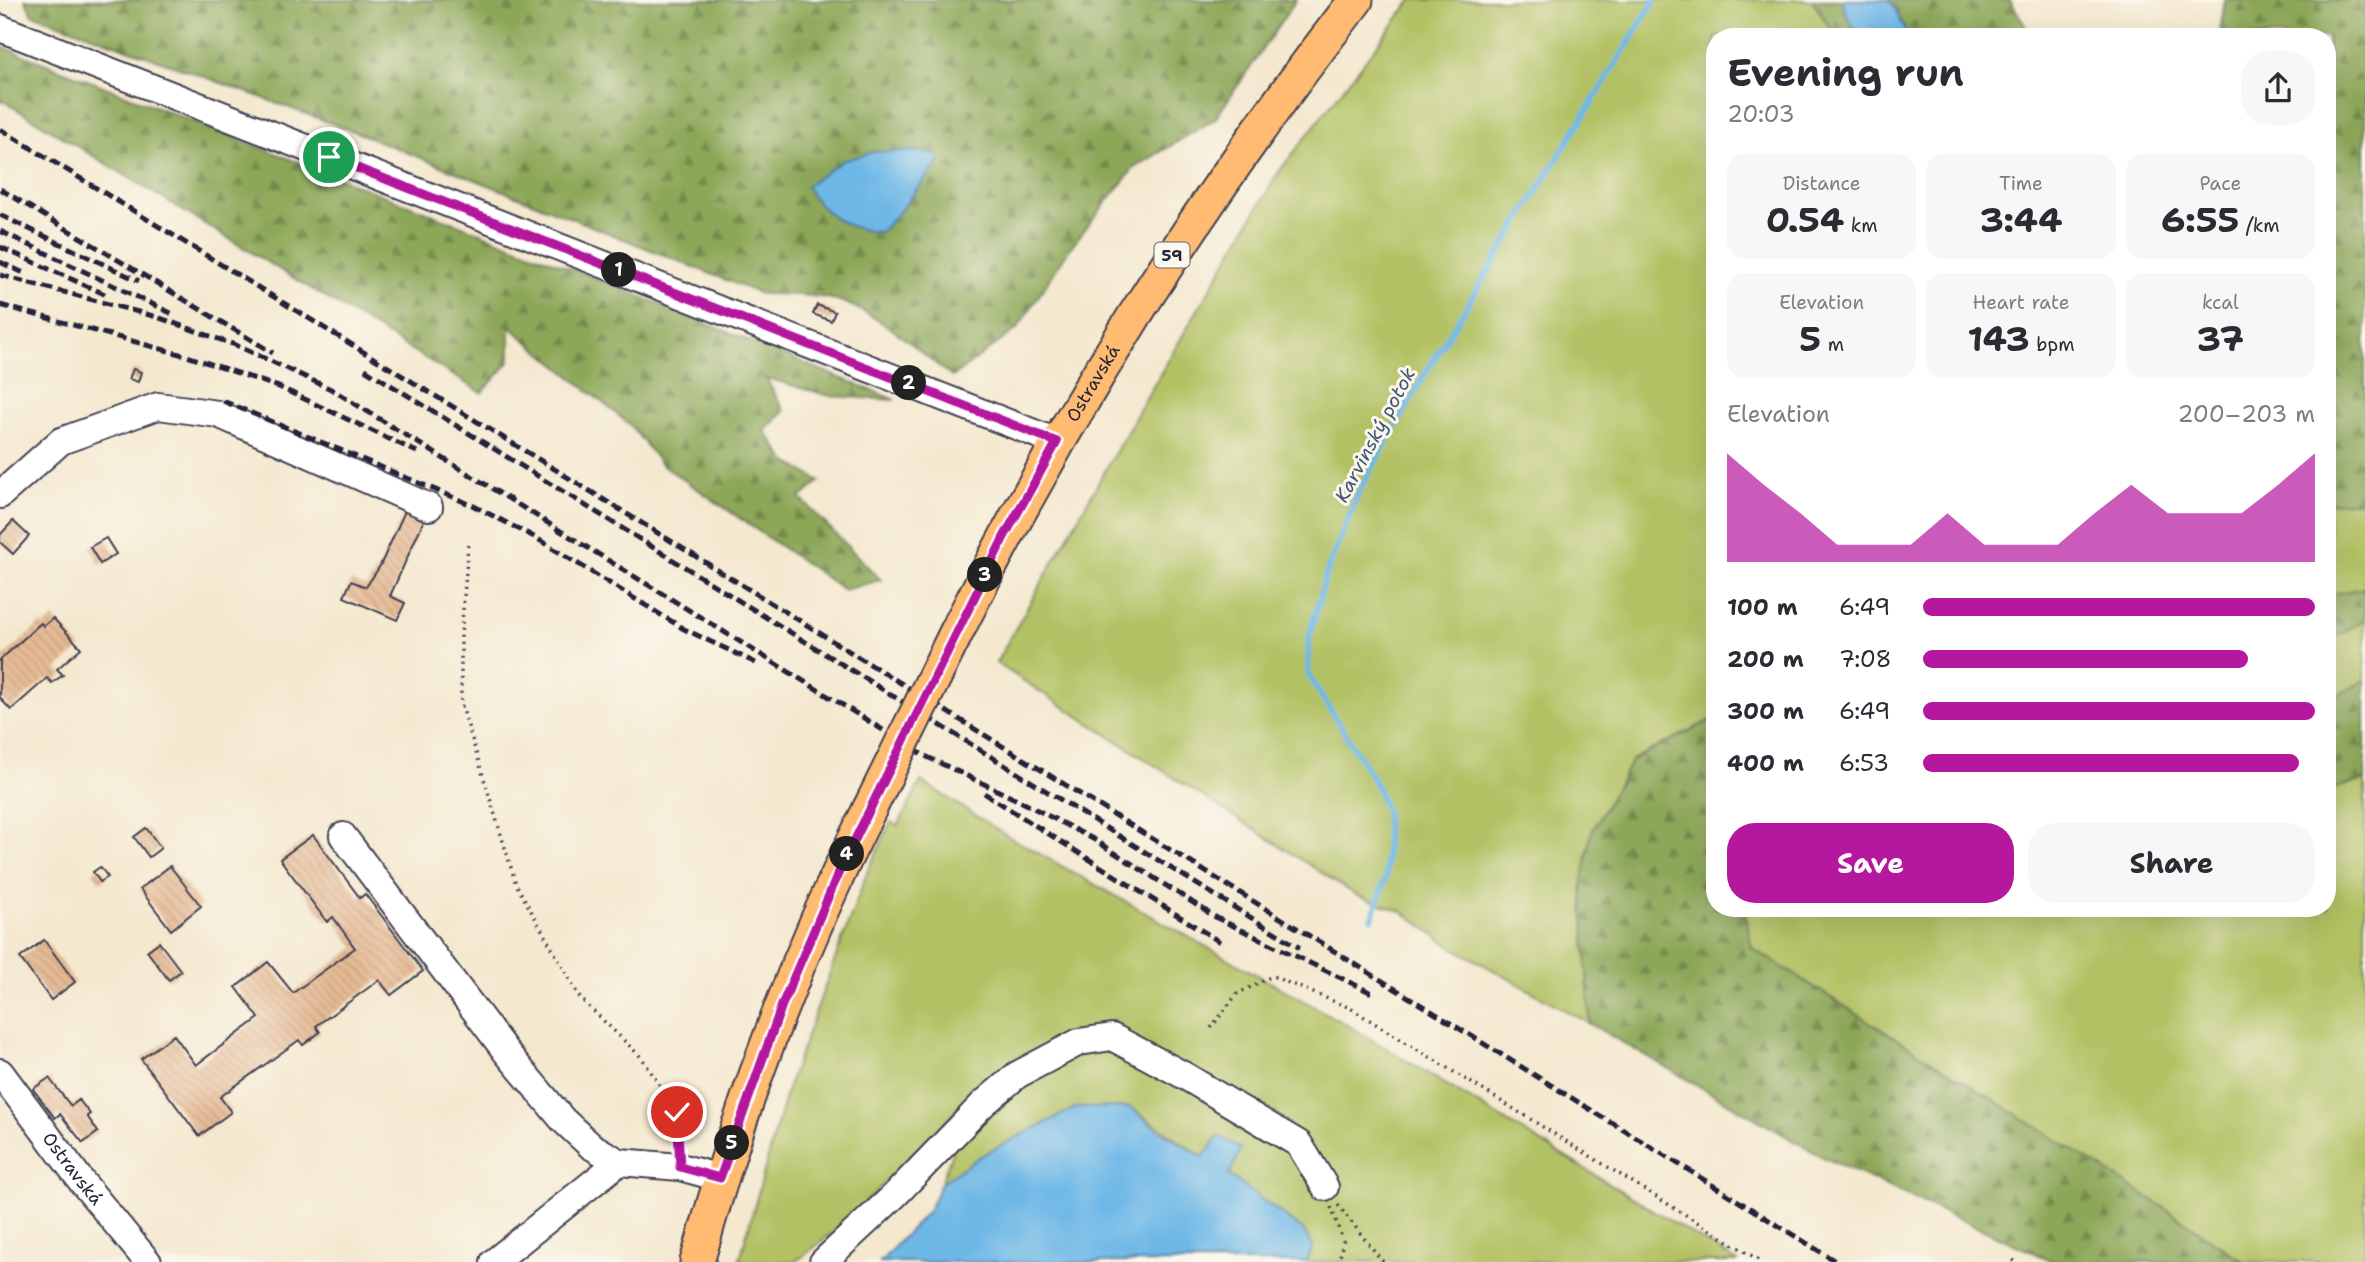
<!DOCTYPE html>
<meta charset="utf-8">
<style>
:root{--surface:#fff;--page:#f7f7f7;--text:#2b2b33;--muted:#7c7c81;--accent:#b5179e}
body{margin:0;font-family:"Shantell Sans",sans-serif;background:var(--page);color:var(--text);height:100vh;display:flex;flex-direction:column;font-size:26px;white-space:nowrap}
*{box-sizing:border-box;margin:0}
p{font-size:23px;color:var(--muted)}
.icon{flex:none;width:38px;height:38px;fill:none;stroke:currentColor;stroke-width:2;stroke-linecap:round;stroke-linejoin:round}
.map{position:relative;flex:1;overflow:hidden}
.side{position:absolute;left:1706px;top:28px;width:630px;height:889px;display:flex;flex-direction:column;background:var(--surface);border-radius:28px;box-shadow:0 7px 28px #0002}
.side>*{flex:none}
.pin{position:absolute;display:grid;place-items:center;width:60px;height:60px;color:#fff;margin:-30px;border:4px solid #fff;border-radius:50%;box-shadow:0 2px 7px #0007}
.km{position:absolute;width:35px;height:35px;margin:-18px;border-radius:50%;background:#222;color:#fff;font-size:19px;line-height:35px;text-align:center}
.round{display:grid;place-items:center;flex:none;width:74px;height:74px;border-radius:28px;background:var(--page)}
.head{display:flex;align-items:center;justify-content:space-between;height:119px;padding:0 21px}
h1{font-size:38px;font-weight:700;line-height:52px}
.stats{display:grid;grid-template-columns:repeat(3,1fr);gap:10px;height:119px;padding:7px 21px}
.stats div{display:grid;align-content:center;border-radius:18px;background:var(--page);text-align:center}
.stats b{font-size:35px;font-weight:700}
.stats small{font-size:19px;font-weight:400}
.stats p{font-size:19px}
.chart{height:196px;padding:14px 21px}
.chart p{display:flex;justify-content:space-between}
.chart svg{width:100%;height:126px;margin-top:7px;fill:var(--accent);opacity:.7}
.primary-button{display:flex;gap:14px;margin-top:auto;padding:14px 21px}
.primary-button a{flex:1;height:80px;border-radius:28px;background:var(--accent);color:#fff;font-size:28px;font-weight:700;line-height:80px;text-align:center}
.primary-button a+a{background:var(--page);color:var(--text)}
ul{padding:0 21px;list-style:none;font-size:23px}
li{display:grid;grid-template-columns:112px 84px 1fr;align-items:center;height:52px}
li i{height:18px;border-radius:9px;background:var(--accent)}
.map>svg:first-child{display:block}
.grass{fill:#b2c163;stroke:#6a724f;stroke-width:2}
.forest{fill:url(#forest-firs);stroke:#58644a;stroke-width:2}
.water{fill:#6eb8e7;stroke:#486d91;stroke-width:2}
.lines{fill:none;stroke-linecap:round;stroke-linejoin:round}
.stream{stroke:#6eb8e7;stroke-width:6}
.building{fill:url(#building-back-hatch)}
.minor-casing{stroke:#424051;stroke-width:30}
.major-casing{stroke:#424051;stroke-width:37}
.path{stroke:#424051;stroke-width:3.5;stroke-dasharray:2 5;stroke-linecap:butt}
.minor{stroke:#fff;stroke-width:26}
.major{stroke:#ffbb71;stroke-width:33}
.rail{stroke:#22223b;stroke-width:5;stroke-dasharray:10 5;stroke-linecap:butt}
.major-bridge-casing{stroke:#424051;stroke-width:37;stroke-linecap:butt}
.major-bridge{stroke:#ffbb71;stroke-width:33}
.route-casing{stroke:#fff;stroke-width:14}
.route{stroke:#b5179e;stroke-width:9}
.labels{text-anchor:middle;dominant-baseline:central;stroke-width:6;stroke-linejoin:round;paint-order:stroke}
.shield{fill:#fbf7ec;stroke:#636270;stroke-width:2}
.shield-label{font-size:16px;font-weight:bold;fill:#22223b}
.street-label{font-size:18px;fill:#22223b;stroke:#fbf7ec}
.water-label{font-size:19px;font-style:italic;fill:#3d5677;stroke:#fbf7ec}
</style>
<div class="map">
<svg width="2365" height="1262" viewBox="0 0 2365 1262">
<defs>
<pattern id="forest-firs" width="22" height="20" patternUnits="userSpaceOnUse" patternTransform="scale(1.75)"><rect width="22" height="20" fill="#8da759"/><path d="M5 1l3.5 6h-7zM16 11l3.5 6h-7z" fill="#73884b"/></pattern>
<pattern id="building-back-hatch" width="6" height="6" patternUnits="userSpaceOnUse" patternTransform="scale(1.75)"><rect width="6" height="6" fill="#e6ba94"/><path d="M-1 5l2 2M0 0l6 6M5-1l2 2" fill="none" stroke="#c5a080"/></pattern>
</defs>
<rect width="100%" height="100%" fill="#fbf7ec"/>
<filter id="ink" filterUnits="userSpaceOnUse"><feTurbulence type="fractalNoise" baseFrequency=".0143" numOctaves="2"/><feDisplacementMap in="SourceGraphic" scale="14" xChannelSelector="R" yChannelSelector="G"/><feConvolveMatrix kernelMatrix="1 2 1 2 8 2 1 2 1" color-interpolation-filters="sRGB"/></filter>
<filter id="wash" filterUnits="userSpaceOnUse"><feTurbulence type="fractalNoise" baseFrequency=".00686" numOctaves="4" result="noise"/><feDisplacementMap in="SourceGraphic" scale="28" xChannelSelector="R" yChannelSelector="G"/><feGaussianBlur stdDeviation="1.57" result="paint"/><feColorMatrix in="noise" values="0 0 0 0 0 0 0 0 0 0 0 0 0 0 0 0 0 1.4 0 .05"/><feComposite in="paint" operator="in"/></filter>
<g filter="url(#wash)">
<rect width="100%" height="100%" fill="#f4e8cf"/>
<path class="grass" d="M1412,0H1812L1836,37H1715V718L1632,760L1582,884L1590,1024L1450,946L1403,912L1356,895L996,663L1145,400L1278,173Z
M2365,501V588L2328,595V503Z
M2365,619V680L2328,701V642Z
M2365,780V1262H2244L2160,1205L1752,948L1744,908H2328V790Z
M921,781L1006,835L1356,1030L1738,1262H1306L1313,1246L1229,1175L1241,1149L1203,1157L1130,1107L1021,1135L941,1183L971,1099L949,1118L847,1221L802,1257L794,1262H739L787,1089L867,873L891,822L898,826Z"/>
<path class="forest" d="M25,0H1296L1215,119L1134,168L1070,248L1017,329L952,377C918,350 884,318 843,302C824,295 783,294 761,294L361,134L32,14Z
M1812,0H1842L1847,16L1860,37H1836Z
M1887,0H2010L2032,37H1909L1891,2Z
M2225,0H2365V501L2328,503V449L2335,425L2328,417V37H2219Z
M0,46L575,270L895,400L830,396L766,378L784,411L765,431L786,461L820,481L800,498L881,580L844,590L661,464L630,425L510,327V361L482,393L0,99Z
M2365,588V619L2328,642V595Z
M2365,680V780L2328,790V701Z
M1715,718V908H1744L1752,948L2160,1205L2244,1262H2054L1821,1156L1590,1024L1582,884L1591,833L1632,760Z"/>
<path class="water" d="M1842,0H1887L1891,2L1909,37H1860L1847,16Z
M911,151L938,154V164C917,186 903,212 880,232C848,231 822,214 806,186L842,161L873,152Z
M1130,1107L1156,1128L1203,1157L1219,1136L1241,1149L1229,1175L1303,1230L1313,1246L1306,1262H880L929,1210L941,1183L982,1155L1075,1108Z"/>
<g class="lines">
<path class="stream" d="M1372,919L1386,876V812L1375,782L1308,674L1309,637L1327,571L1359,491L1428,369L1655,0"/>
</g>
<g id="blocks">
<path class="building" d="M817,305L835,312L831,321L813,314Z
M133,369L141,372L138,382L129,379Z
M405,511L424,520L390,596L405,603L397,620L344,597L351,581L366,587L380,566Z
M13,521L29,536L13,554L0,542V535Z
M106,538L116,554L100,564L90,547Z
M53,618L81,648L57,669L63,675L52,683L47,678L11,710L0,698V660L41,623L44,626Z
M146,828L161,848L149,857L134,837Z
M313,835L360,898L365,894L423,971L391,995L379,980L316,1026L320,1032L303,1045L299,1040L220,1097L231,1112L199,1136L141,1059L174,1035L196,1065L259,1018L236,987L268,962L293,993L355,948L333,917L327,922L280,859Z
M170,866L201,906L171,930L140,889Z
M100,867L108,877L100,882L93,872Z
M44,940L75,982L51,1000L20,958Z
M159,942L181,971L169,980L147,951Z
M49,1078L71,1106L79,1100L90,1114L87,1116L98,1132L83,1143L60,1114L55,1118L33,1089Z"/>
</g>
</g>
<g filter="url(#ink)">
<use href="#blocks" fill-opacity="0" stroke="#424051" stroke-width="2"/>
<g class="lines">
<g class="minor-casing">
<g id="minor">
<path d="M0,28L1057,442"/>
<path d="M0,495L61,441L158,406L218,414L429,507"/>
<path d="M343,836L507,1053L563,1120L591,1146L619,1162L680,1167L720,1178"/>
<path id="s1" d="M0,1072L82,1182L148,1262"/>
<path d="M494,1262L619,1162"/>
<path d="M823,1262L895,1195L983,1104L1017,1075L1079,1042L1112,1037L1185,1076L1299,1144L1325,1187"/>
</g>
</g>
<g class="major-casing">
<g id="major">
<path id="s2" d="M960,625C1071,404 1204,195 1356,0"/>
<path d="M697,1262C740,1106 797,953 870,808"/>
</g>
</g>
<path class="path" d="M468,545L461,635V703L516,884L580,998L642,1058L677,1112L679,1144
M1211,1028L1237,994L1272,976L1350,1008L1762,1262
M1338,1205L1383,1262
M1331,1207L1343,1241L1339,1262
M2013,1260L2016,1262"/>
<use href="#minor" class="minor"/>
<use href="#major" class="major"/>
<path class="rail" d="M0,129L543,462L1837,1262
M0,189L273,353
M0,215L139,281
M0,231L173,314
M0,247L109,296
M0,262L26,274
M0,275L157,317L238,346L331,389L925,756L1022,802L1093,839L1217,918L1374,994
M0,305L187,356L279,387L417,452
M365,369L1300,948
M223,401L474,506L536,538L684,629L756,663
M984,793L1220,942"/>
<g class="major-bridge-casing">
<path id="major-bridge" d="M870,808L960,625"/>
</g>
<use href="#major-bridge" class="major-bridge"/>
</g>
</g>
<g class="lines" filter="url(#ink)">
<g class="route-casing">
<path id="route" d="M329,157L1057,442L1004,537L838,874L782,1005L720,1178L680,1167L677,1112"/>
</g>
<use href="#route" class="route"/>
</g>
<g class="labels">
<rect class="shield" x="1154.5" y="242.5" width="35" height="25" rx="5"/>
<g class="shield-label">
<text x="1172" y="255">59</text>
</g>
<g class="street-label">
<text stroke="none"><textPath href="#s2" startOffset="276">Ostravská</textPath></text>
<text stroke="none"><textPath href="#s1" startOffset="121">Ostravská</textPath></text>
</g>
<g class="water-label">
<text transform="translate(1375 435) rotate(-62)">Karvinský potok</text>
</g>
</g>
</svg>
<div class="pin" style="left:329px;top:157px;background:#1e9e55"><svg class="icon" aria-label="arrive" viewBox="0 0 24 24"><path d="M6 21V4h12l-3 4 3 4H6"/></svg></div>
<div class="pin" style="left:677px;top:1112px;background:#d93025"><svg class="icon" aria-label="check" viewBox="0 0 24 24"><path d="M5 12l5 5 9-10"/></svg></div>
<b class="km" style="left:619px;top:270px">1</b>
<b class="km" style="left:909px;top:383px">2</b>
<b class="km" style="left:985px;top:575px">3</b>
<b class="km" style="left:847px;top:854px">4</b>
<b class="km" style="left:732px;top:1143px">5</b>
<section class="side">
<div class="head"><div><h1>Evening run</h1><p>20:03</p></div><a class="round"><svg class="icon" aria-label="share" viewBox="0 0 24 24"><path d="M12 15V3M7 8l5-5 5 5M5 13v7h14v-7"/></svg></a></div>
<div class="stats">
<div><p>Distance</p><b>0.54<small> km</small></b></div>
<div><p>Time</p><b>3:44</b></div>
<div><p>Pace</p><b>6:55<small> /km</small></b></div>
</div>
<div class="stats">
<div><p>Elevation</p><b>5<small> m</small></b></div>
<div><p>Heart rate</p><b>143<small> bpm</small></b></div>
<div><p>kcal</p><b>37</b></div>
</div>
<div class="chart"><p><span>Elevation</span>200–203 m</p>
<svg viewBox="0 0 160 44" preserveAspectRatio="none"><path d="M0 44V6L10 17L20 27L30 38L40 38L50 38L60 27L70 38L80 38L90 38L100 27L110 17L120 27L130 27L140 27L150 17L160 6V44z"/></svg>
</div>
<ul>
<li><b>100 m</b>6:49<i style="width:100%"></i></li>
<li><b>200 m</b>7:08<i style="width:83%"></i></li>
<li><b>300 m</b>6:49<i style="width:100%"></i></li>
<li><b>400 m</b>6:53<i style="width:96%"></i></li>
</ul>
<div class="primary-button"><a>Save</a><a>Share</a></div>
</section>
</div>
